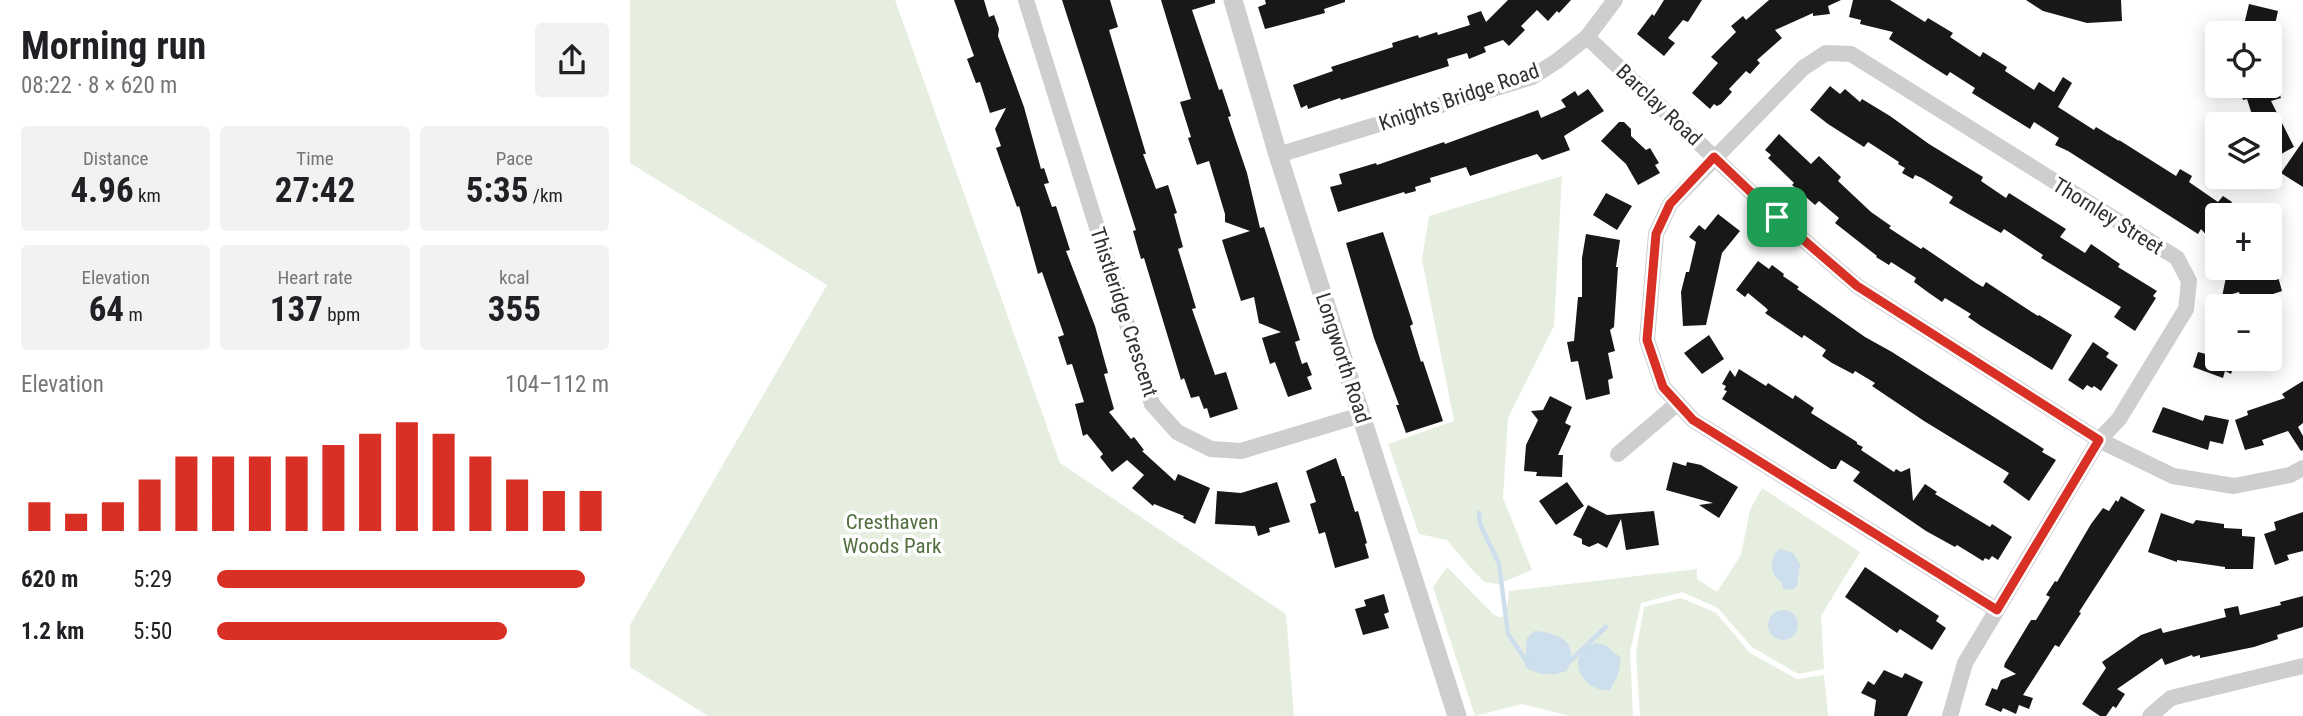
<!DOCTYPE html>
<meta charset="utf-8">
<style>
:root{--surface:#fff;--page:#f2f2f2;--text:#202124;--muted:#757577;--accent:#d93025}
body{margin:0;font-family:"Roboto Condensed",sans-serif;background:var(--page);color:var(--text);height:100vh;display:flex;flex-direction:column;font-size:26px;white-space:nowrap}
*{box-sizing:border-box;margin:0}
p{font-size:23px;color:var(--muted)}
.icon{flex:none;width:38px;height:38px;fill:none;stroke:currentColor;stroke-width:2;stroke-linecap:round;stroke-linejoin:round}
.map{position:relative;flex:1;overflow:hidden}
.panel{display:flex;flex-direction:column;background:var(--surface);width:630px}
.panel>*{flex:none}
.fabs{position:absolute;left:1575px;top:21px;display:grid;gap:14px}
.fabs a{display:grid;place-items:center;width:77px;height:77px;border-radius:7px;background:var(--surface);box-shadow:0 4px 18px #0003;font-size:35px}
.pin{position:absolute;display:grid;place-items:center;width:60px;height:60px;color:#fff;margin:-30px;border-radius:14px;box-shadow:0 4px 10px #0006}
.round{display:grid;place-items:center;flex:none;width:74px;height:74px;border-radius:7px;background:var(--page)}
.headline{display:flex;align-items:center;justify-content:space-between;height:119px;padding:0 21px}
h1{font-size:38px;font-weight:700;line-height:52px}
.metrics{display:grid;grid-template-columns:repeat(3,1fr);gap:10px;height:119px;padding:7px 21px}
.metrics div{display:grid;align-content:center;border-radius:7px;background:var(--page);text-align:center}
.metrics b{font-size:35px;font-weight:700}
.metrics small{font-size:19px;font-weight:400}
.metrics p{font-size:19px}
.chart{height:196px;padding:14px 21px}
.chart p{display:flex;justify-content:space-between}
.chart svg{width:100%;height:126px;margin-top:7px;stroke:var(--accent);stroke-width:6}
ul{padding:0 21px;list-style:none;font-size:23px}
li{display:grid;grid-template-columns:112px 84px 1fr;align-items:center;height:52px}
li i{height:18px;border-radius:9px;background:var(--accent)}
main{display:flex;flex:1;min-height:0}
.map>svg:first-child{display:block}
.green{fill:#e6eee0}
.water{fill:#cddeed}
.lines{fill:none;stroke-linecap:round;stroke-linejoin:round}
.stream{stroke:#cddeed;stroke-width:4.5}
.building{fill:#181818}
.minor{stroke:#cecece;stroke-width:16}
.tertiary{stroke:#cecece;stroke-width:19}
.route-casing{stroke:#fff;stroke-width:14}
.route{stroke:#d93025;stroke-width:9}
.labels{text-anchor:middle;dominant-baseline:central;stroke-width:7;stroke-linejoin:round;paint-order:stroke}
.street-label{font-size:21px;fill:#313131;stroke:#fff}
.park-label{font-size:21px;fill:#516e3e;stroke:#fff}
</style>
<main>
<section class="panel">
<div class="headline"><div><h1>Morning run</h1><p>08:22 · 8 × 620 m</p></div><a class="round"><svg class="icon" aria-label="share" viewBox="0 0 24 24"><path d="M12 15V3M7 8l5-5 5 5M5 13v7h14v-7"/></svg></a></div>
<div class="metrics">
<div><p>Distance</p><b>4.96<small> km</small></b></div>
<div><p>Time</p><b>27:42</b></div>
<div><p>Pace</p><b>5:35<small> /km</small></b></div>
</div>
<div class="metrics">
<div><p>Elevation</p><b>64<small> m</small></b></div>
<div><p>Heart rate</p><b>137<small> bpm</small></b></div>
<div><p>kcal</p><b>355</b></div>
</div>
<div class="chart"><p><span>Elevation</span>104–112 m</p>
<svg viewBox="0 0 160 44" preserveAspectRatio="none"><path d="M5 44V34M15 44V38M25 44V34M35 44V26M45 44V18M55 44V18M65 44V18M75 44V18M85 44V14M95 44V10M105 44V6M115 44V10M125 44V18M135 44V26M145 44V30M155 44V30"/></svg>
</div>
<ul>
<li><b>620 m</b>5:29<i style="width:94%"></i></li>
<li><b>1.2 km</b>5:50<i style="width:74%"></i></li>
</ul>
</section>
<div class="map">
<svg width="1673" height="716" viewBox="0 0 1673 716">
<rect width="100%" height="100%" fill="#fff"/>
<path class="green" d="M0,0H265L430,463L656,614L664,716H78L0,667V625L197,285L0,163Z
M932,176L924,326L878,418L873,498L902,570L868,584L855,582L844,572L817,540L789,534L758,444L824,421L792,259L799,216Z
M1132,488L1230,552L1191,616L1194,669L1168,674L1122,647L1088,608L1052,592L1011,603L1000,652L1003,716H940L892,704L845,716L803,587L817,567L863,614L869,617L876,616L879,591L1067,569V579L1087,592L1111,555L1120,510Z
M1051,598L1086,613L1120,653L1167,679L1194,675L1198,716H1010L1006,653L1014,607Z"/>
<path class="water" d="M1149,549L1163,553L1170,564L1167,586L1162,590L1153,589L1152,583C1139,574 1139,560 1149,549Z
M1138 625a15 15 0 1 1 30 0a15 15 0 1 1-30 0Z
M904,631C930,633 950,642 937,671C921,676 910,676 895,667L897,638Z
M965,643L975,645L991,658L988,675L980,690C953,694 932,654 965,643Z"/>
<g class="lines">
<path class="stream" d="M849,513L850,524L869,564L878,634L897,662
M939,662L976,627"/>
</g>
<path class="building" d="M324,0H354L359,17L364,15L369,29L368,36L394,107L411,169L414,168L419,183L414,184L422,207L426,206L440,250L436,251L465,326L478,373L474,374L484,409L479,412L501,439L504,437L514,450L512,451L545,481L548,474L580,488L565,524L553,518L554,516L524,504L523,506L502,488L514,475L497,460L482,472L470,457L473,454L457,434L453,436L445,404L454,402L442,364L437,365L428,337L434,335L412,272L408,274L389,206L387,207L366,148L371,146L365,129L376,108L360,113L350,82L346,83L337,59L344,56Z
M432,0H480L488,27L479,30L516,154H513L526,189L538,185L547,213L544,214L553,247L548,249L566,308L562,309L585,375L596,372L608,409L580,418L577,408L574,409L569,396L561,398L554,378L551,380L514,258L511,259L503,231L506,230Z
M531,0H585V3L562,10L589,90L592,89L601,116L598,117L617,173L630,228L634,227L670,340L665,342L672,364L677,362L682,375L677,377L682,389L658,397L645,362L640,364L632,338L651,332L629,323L624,297L611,301L592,240L620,231L595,222V214L579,161L567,165L558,138L561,137L550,102L561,99Z
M635,0H715V2L694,9L695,13L635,29L628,7L636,4Z
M878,0H941L929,13L927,11L918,21L907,10L891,26L895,30L879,46L873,40L854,47L856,52L839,59L837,53L817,59L819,66L711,100L710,98L678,109L677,105L671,108L663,85L703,71L701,67L763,47L762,43L788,35L789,38L807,32L808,35L840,25L837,16L851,11L856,22Z
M1034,0H1072L1058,22L1053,20L1038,38L1045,43L1034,56L1007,34L1022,14L1024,16Z
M1139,0H1211L1198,6L1200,14L1183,16V13L1145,30L1152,38L1127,60L1130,63L1120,74L1116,71L1099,89L1102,92L1091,104L1087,106L1084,104L1080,109L1062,93L1088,63L1081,57L1106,32L1101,26L1113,16L1116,20Z
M1223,0H1260L1295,22L1298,18L1323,33L1320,37L1350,57L1353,52L1377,67L1375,71L1404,90L1409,82L1424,92L1433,77L1442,83L1428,107L1464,130L1466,127L1489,141V140L1546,176L1550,169L1562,176L1559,182L1588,202L1593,196L1602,202L1593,215H1587V247L1571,229L1568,234L1438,151L1425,145L1429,138L1404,122L1400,129L1342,93L1345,88L1320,72L1317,76L1259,39L1263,32L1230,24L1231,20L1219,17Z
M1396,0H1491L1492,21L1457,23L1413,11Z
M1619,4L1648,11L1644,29L1640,28L1639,33H1612Z
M1200,86L1210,94L1215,89L1230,102L1232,99L1260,116L1299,144L1353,177L1351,181L1376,198L1379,193L1436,229L1430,237L1455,253L1461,244L1490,264L1488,267L1527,291L1523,296L1526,298L1505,331L1484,317L1491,307L1411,258L1413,255L1374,229L1371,233L1319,203L1323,197L1292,178L1285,175L1283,179L1272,173L1275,168L1268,164L1269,162L1238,142L1234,147L1198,124L1180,110Z
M1609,86H1647L1651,98L1641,101L1664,147L1640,160V124H1625L1617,99L1613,100Z
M958,89L974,111L934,136L940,150L912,160L907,154L840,176L836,167L800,178L801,182L785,187L786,191L775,194L774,192L708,212L700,187L712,184L709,174L746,163L747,165L814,142L815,144L908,110L911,118L936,107L931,100L945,91L948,96Z
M989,122H994L1001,129V136L1016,150L1020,148L1029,163L1025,165L1030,173L1008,185L996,164L971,141Z
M1149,134L1181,164L1189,156L1211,177L1208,181L1241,212L1261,226L1259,228L1291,249L1293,247L1346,283L1353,287L1356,282L1408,316L1409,315L1442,335L1422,370L1351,326L1338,317L1341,314L1315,298L1312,302L1299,293L1284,282L1286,278L1261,262L1259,265L1246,257L1247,256L1205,223L1209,218L1189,201L1185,205L1162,185L1164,183L1138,158L1141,155L1135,150Z
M1673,141V187L1651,173Z
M976,193L1002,206L987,230L963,215Z
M1088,214L1110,231L1092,253L1076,325L1053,326L1051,292L1056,272H1059L1066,242L1059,237L1069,225L1075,230Z
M753,232L783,324L780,326L791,362L793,361L813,421L776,433L766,405H769L744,338L716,243Z
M956,234L990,240L986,267H988L984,327L980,330L985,351L978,353L983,378L978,380L980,394L956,400L948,361L941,362L937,342L944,341L948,297H952V258Z
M1128,261L1139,269L1142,265L1154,274L1153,276L1169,287L1167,289L1235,337L1262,352L1414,449L1412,452L1426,460L1399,501L1373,482L1379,473L1294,421L1242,386L1245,383L1225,371L1223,374L1202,363L1192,356L1196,350L1174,335L1172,338L1135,313L1138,310L1135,307L1118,293L1115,297L1106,290Z
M1645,266L1652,291L1613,304L1609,292L1592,297L1597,272L1614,268L1615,275Z
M1079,335L1094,359L1072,374L1054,353Z
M1463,342L1479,353L1476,357L1488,365L1471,391L1464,386L1462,388L1457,385L1453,390L1438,380Z
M1578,349L1587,352V359H1606L1601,374L1595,371L1593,378L1563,367L1568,352L1576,354Z
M1109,369L1136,386L1138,383L1163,399L1165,395L1184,408L1181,413L1227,442V444L1233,447L1231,450L1264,472L1266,469L1271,472L1280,468L1283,501L1295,484L1307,492L1305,494L1360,527L1362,524L1382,537L1368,560L1362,556L1359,560L1355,558L1353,561L1327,545L1325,547L1296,531L1223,481L1230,472L1211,460L1206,469H1201L1092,399L1097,391L1094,390L1096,386L1092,384L1100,370L1105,377Z
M1673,381V423L1668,427L1673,436V450L1671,451L1658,431L1632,440L1634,445L1615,450L1605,420L1618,415L1617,411L1655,398L1652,394Z
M920,396L942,407L935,423L941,426L928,455H933L932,477L906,476L907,472L894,471L896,445L908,420L901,411L913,410Z
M1533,407L1573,421L1575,415L1599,420L1593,444L1580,441L1578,450L1522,432Z
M706,458L712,476H714L725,512L728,511L737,543L735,544L739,558L705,568L695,532L689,534L680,504L686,502L676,471Z
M1043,462L1056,466L1057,462L1071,465L1108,487L1089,518L1069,505L1083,503L1036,490Z
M647,482L660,522L639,528L640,532L628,536L625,526L585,524L587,491L611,493Z
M937,482L954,506L926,525L909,501Z
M1491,496L1515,510L1449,612L1451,613L1429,647L1425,645L1393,695L1403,698L1399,709L1389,705L1386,714L1373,708L1371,712L1355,705L1362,688L1367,690L1371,680L1386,674L1374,667L1375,663L1401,620H1406L1420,597L1416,595L1425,581L1427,582L1461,524L1473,508L1479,511L1486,500L1488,502Z
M958,505L977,515L1024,511L1029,545L996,550L991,519L977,548L968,543L959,547L952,544V539L943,535Z
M1673,512V551L1657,555L1659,560L1645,565L1634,534L1646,530L1644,522Z
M1531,513L1563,524L1566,520L1594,524V528L1612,529V536L1625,537L1623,569H1595V567L1547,560V562L1518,552Z
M1235,567L1309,616L1306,621L1316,628L1302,650L1270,629L1267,633L1215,597Z
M754,594L759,612L754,614L759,628L733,635L725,609L736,606L734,600Z
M1673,596V627L1647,635L1648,639L1624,647L1570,658V655L1563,657L1562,655L1535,665L1532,658L1487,689L1495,694L1486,708L1483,706L1476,716H1470L1452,704L1476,668L1472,662L1511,635L1531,628L1533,633L1596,617L1594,609L1608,606L1610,615L1651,605L1650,602Z
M1254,670L1272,678L1275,673L1293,682L1277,716H1244L1246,700L1231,693L1238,681L1244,685Z"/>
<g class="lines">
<path class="minor" d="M396,0L522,404L547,432L581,449L611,451L731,415
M957,37L1147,217L1227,286L1469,440L1543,476L1604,486L1660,475L1673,468
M648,155L902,77L927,61L957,37L985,0
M988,454L1048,403
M1320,716L1335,663L1469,440L1489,419L1556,309L1559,281L1547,258L1221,54L1196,53L1173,68L1040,204L1026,234L1017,340L1033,387L1063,420L1367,610
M1520,716L1541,698L1673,666"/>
<path class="tertiary" d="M603,0L648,155L827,716"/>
</g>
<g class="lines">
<g class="route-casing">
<path id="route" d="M1084,157L1147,217L1227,286L1469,440L1367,610L1063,420L1033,387L1017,340L1026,234L1040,204Z"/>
</g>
<use href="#route" class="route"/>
</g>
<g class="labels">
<g class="street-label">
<text transform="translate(829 97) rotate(-19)">Knights Bridge Road</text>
<text transform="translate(1029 105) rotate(43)">Barclay Road</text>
<text transform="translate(1478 216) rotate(32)">Thornley Street</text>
<text transform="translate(494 312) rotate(72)">Thistleridge Crescent</text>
<text transform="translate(713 358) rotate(72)">Longworth Road</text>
</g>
<g class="park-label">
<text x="262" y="522">Cresthaven<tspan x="262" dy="24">Woods Park</tspan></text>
</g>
</g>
</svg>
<div class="fabs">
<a><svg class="icon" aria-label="locate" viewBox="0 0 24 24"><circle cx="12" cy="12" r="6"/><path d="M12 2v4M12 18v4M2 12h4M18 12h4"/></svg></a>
<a><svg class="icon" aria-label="layers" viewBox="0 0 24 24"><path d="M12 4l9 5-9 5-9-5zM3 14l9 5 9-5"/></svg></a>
<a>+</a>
<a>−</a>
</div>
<div class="pin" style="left:1147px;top:217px;background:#1e9e55"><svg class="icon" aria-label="arrive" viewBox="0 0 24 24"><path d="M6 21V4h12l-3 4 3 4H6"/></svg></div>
</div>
</main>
